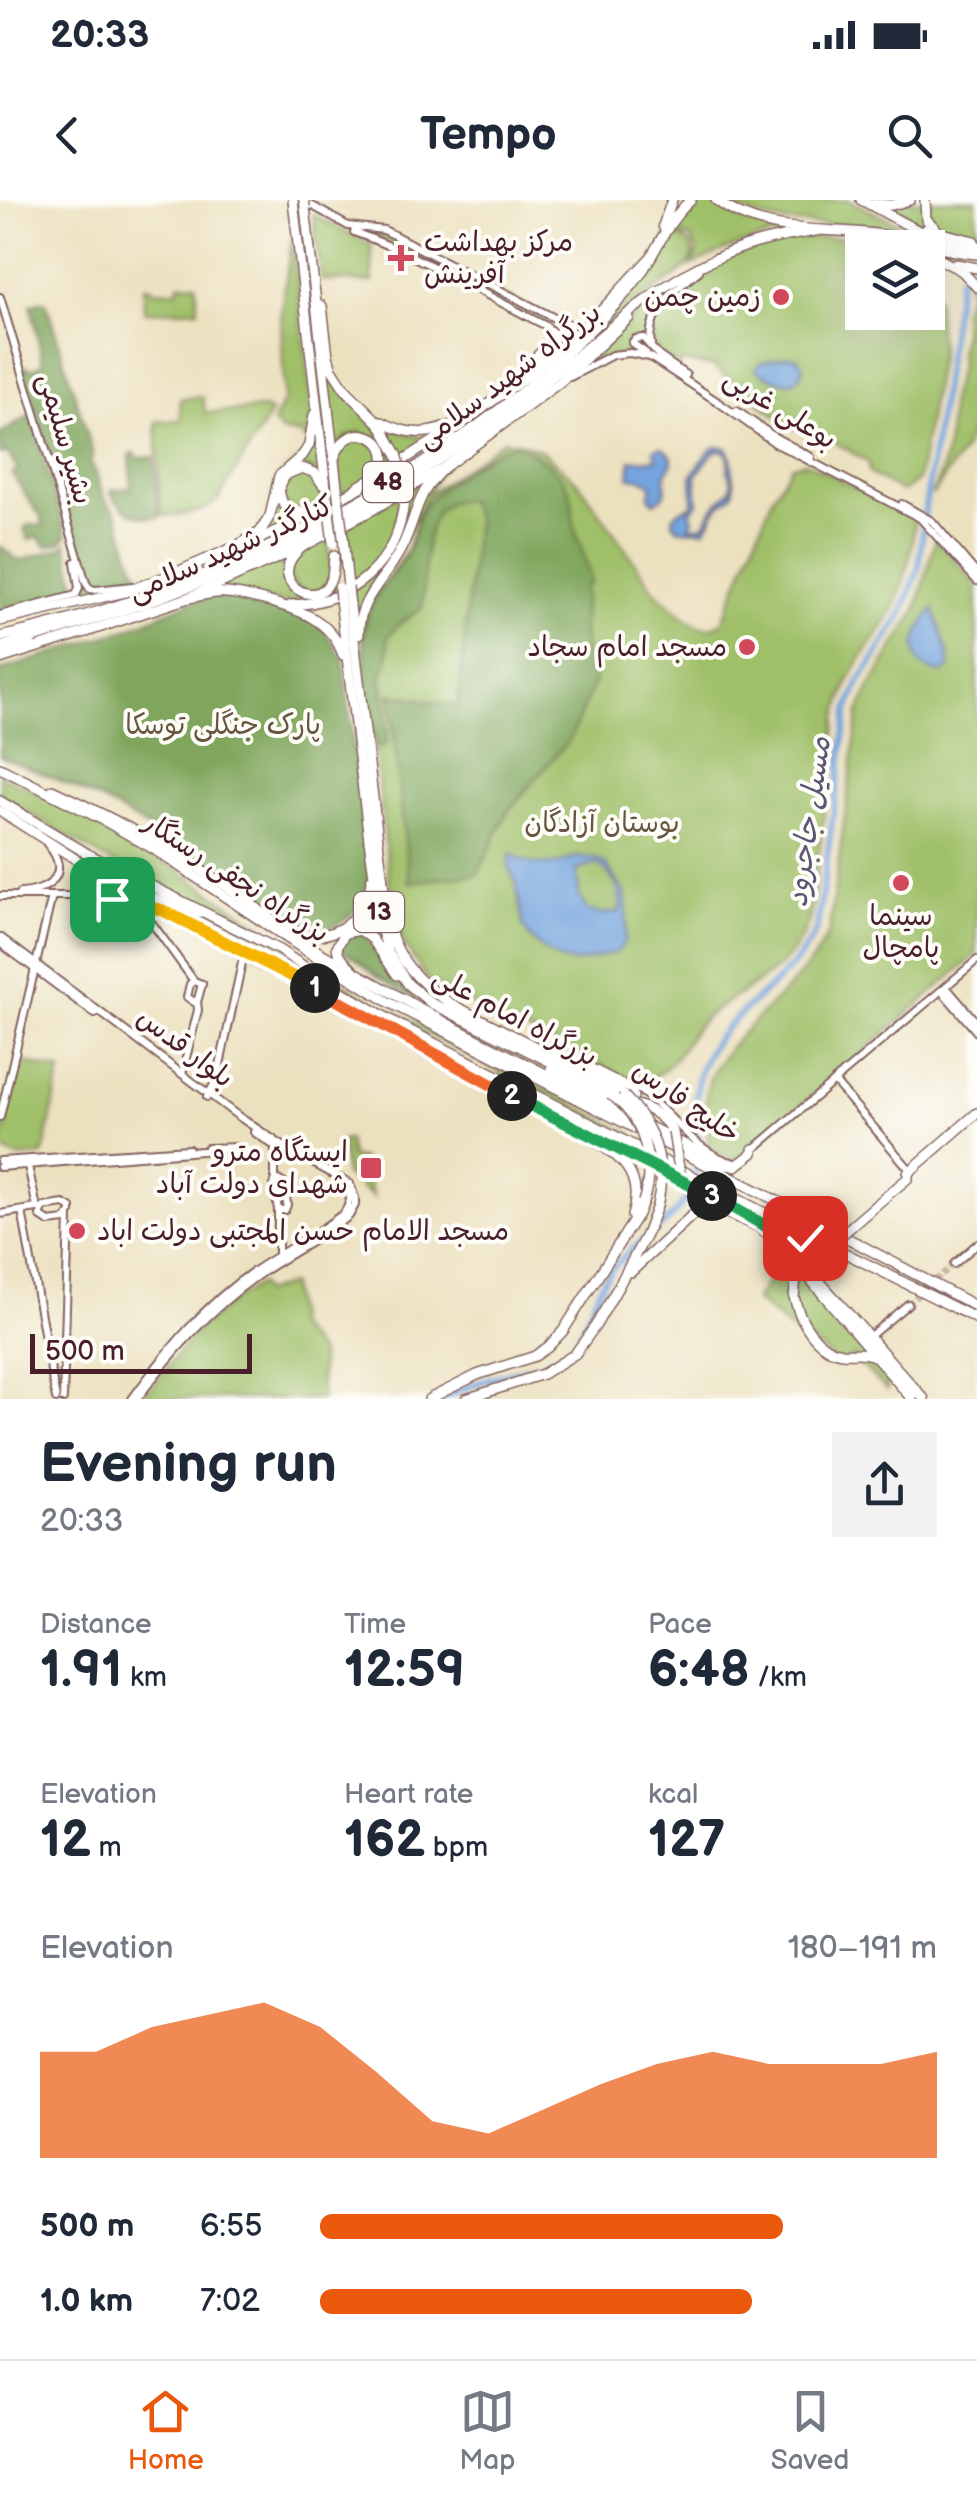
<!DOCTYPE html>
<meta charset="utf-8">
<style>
:root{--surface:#fff;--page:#f2f2f3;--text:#1f2937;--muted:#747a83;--line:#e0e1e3;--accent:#ea580c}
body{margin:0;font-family:"Balsamiq Sans","Playpen Sans Arabic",sans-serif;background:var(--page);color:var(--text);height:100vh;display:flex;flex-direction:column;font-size:38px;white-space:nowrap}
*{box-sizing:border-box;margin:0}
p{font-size:32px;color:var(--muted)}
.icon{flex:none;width:55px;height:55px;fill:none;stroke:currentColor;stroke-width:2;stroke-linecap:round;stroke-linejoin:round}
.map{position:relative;height:1199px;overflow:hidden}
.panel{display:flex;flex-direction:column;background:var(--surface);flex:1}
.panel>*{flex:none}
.controls{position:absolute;left:845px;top:30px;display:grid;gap:20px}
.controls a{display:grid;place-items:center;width:100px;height:100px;border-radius:0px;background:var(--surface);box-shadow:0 10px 40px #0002;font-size:50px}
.scale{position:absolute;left:30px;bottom:25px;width:222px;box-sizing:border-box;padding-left:10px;border:5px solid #4a1f2b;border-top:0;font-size:28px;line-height:35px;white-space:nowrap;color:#4a1f2b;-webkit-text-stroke:8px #fdfcf7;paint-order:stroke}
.pin{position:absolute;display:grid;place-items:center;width:85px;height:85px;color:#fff;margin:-42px;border-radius:20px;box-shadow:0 5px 15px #0006}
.km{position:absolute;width:50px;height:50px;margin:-25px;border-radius:50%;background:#222;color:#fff;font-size:28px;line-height:50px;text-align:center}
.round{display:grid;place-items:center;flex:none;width:105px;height:105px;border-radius:0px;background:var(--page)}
.summary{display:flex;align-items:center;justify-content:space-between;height:170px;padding:0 40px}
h1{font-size:55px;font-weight:600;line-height:75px}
.figures{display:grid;grid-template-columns:repeat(3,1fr);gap:15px;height:170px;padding:10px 40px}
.figures div{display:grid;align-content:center}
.figures b{font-size:50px;font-weight:600}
.figures small{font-size:28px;font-weight:400}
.figures p{font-size:28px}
.chart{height:280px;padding:20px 40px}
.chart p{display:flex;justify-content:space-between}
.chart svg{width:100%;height:180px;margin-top:10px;fill:var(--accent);opacity:.7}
ul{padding:0 40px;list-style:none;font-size:32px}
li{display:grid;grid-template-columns:160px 120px 1fr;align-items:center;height:75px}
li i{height:25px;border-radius:12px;background:var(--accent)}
.status{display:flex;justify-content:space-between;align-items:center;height:70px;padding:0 50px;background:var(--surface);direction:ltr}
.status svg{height:28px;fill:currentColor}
header{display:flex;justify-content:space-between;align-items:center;height:130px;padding:0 40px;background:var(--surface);font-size:45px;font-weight:600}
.menu{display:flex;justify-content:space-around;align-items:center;height:140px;border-top:2px solid var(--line);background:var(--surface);font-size:28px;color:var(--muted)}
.menu a{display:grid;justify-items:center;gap:5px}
.menu .selected{color:var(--accent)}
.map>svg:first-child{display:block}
.green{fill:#9fbf68;stroke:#746f4a;stroke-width:2.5}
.forest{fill:#7fa65c;stroke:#646244;stroke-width:2.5}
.water{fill:#75a4de;stroke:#606284;stroke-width:2.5;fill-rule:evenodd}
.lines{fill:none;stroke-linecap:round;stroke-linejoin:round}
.river{stroke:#75a4de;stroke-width:6}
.secondary-tunnel{stroke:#ccbaa1;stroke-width:6;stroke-dasharray:6 3;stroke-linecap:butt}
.tertiary-casing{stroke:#83635f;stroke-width:10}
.secondary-casing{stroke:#83635f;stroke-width:10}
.primary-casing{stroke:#83635f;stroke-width:12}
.trunk-casing{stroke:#83635f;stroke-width:12}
.tertiary{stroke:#fff;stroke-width:6}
.secondary{stroke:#fff;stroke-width:6}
.primary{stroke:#fff;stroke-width:9}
.trunk{stroke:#fff;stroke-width:9}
.primary-bridge-casing{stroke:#83635f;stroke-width:12;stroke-linecap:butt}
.trunk-bridge-casing{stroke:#83635f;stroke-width:12;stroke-linecap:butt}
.primary-bridge{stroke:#fff;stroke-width:9}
.trunk-bridge{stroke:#fff;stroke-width:9}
.split-1-casing{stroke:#fff;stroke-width:20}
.split-2-casing{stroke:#fff;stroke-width:20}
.split-3-casing{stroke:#fff;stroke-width:20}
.split-4-casing{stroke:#fff;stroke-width:20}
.split-1{stroke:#f5b400;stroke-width:12}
.split-2{stroke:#f0652b;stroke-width:12}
.split-3{stroke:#22a559;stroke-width:12}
.split-4{stroke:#22a559;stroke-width:12}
.poi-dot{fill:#d1495b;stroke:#fdfcf7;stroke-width:4}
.labels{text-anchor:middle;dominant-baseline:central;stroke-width:8;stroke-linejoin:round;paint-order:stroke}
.shield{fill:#fdfcf7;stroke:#806168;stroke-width:2.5}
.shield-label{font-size:25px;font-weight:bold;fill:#4a1f2b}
.poi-label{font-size:28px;fill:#4a1f2b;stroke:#fdfcf7;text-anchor:end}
.street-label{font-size:28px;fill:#4a1f2b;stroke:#fdfcf7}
.park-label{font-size:28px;fill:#685740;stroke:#fdfcf7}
.water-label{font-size:30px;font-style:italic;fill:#5b5473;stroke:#fdfcf7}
</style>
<div class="status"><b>20:33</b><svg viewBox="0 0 49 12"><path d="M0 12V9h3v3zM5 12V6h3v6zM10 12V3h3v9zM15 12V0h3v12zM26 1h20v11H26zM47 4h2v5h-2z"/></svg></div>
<header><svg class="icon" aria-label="back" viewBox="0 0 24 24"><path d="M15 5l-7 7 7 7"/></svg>Tempo<svg class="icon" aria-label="search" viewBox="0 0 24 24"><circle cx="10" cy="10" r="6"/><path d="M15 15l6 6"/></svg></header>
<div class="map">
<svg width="977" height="1199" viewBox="0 0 977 1199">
<rect width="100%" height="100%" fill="#fdfcf7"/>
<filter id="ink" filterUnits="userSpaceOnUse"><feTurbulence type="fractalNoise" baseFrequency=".01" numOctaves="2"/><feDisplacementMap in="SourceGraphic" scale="20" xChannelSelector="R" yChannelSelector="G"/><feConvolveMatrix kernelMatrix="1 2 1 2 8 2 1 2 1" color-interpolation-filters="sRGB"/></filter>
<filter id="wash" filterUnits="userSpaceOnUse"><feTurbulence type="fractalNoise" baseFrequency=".0048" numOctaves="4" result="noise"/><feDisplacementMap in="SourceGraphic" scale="40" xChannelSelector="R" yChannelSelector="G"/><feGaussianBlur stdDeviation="2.25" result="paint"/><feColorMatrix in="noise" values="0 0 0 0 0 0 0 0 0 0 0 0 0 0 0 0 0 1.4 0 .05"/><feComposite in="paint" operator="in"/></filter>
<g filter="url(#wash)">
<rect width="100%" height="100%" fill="#ece1bf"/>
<path class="green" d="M695,0H712L729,13L757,25L798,31C760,36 726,48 691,66L698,51L691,38L675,34L668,37L675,21Z
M722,0H849L934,41L956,48C925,43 896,31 865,27C810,21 771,31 722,0Z
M913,0H924L935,30L882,6Z
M927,0H976L977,37L942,30L928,18Z
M313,15L371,44L373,82L322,80Z
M380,32L552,120L553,125H547L379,38L377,36Z
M292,37L313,212L309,240L303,238L301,233L296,235L294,233L282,232L273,223L284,200L281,112Z
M677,37C688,40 697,47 692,59C685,74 650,92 636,103C619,115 603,130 587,143L585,141C608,118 635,95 652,67C660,54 662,42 677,37Z
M846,37L884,43L882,47L862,48V112H928V88L936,98L940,150L918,280L904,291H900L869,273L868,262L831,240L821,243L782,221L713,166L683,162L678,166C670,161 659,155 654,146C637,108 715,60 744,50C776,39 812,37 846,37Z
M966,81L977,93V214L965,248L932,295L941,273L948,241L950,201L960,164L959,153L963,131L962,111L969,91Z
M196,83L198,109L145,112L144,87H151L152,91L177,90L179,84Z
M652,105L659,107L648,127L647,140L631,141L647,155L629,152L581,168L623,125Z
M324,154H326L337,183L384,234L398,263L341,294C339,275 329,241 355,235C365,233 371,238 378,244L383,258L376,274C388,265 386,251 378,240L360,232L345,237L334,253Z
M203,197L205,213L263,209L271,213L219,298C203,315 186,314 163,316L161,314L156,222L181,220L180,199Z
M315,208L324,288C309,242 260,283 285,308C294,317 304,314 315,310L256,339C279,316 268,306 278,281C283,271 292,266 300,259C316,246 315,226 315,208Z
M384,225L418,237L440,236L403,259Z
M504,240L519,242L542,251L579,283L657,394L687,420L699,427L711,428L722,423L773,296L792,265L806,262L915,319C912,351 906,384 892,412C882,431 867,448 857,466C847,482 842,500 837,518L811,713C794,776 747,782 704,819C690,830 684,849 672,862C664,872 651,878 640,884L466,802L427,779L402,741L390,689L362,429L366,408L406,352L421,306L428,294Z
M441,269L357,422L358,448L351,391L383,364L406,291Z
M307,270L321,285L324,303L298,312C280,299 278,299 285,277Z
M403,293L390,347L350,388L345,326Z
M328,335L331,369L333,366L337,395C322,400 307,404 291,403C255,401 234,388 196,395L298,350C262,379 318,417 331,379L319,391L303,392L291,381L289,366L298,352Z
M936,338L977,386V754L743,956L731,960L709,948C708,928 703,904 708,885C711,871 719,862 727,851C759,810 809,779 829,731L859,512L870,487L916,411Z
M0,575L44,595L136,644L184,674L356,791L632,934L635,943L383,812L266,738L114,664L0,596Z
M121,685L219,723L281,755L320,782L312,783Z
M20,861L61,871L43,955C27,958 11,961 1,946Z
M348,940L351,957L361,958L373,997L345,975L341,941Z
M784,1058L889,1177L887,1190L852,1156L838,1166L822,1148H814L813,1141L806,1142L755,1100Z
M259,1084L264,1093L290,1084L296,1127L320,1154L321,1199H142L194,1133L232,1101Z"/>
<path class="forest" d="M42,101L46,102L93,254L90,262C99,273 98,286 105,299C109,306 117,310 119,318C125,339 130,359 141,378L102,388L89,386L23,166L32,169L43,164L31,105Z
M31,215L67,336L60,343L46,346L38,336L29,340L24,329L28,325L43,326L41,314L37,312L12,274L18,270L7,252L0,254V234Z
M514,244C536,253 566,271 571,297C573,308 572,319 575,329C580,348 589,364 590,384L585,385C583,422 579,445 595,480L570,539L508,611L478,674L409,682L390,494L458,506L476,320L469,301C416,291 427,377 422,408L398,425L388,437V460L381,476L386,510L387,543L376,548C372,515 360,457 365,426C369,399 388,382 403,360C414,345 413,326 422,310C434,288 490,251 514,244Z
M134,253L138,258L154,257L159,317C138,319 122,311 111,293L112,290L131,288L130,255Z
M66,343L77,389L72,396L42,400L0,411V346L19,361L62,348Z
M212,396H226L260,401L318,420L343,458L369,674C365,708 337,737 302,732C288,731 274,717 263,709C223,682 184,652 144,626C100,596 49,576 0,556V471L130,428L187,403Z
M362,732L386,766L418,801L377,776L354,757L338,748L347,734Z"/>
<path class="water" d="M787,156L798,158L803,166C798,195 771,178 755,169L760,163Z
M718,246L727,248C734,258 730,262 733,272C739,305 724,293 713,315C711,320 709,325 705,330L679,329L673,323C672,308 685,312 693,304L692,275L710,250ZM719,250L725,252L729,257L728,270L732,281L731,289L712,309L705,325L690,327L693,319L690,312L698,303L696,276L713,253Z
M661,247C665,250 671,252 672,259C673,266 668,268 666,274C662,289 673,294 654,302L649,297L652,287C648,278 637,278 629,277L631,260L657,259L654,249Z
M934,409L949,456V468L943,473C901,469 914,431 934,409Z
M510,654C532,667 553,669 575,657L596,659L605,663L625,693L627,714L625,741L617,752L576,763L560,760L545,751L531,739L523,726L516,682L509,668ZM597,664C613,674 624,694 619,712L601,714L587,710L579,696L577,670Z"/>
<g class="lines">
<path class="river" d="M698,946C697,921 693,893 701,869C719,812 793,786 817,728L848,511L859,483L901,417L919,367L925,308L959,77
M442,1199C459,1191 475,1183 492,1178C513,1171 549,1166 566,1152C585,1137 591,1098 606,1077C640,1029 690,1028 698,958"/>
</g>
</g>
<g filter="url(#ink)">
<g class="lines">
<path class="secondary-tunnel" d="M908,1104L954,1064"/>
<g class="tertiary-casing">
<path id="tertiary" d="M20,693C51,692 72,672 47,644
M0,696H83L114,699
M112,699L141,708L194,781L202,784L198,799L194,802L187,797L190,784L194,781
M182,874L198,810L197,801
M207,897L217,879L243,758
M0,917L52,696
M207,948L240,947
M0,961L189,949
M27,961L37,1008
M0,967L240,948
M275,981V947L278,944
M278,1010H285L287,1005L285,984L278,980L274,984L278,1010V1056
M22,1011L56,1199
M63,1199L69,1018"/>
</g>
<g class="secondary-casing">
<path id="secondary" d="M302,0L348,26L384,30L566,124
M354,32C421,56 483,94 546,126L556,135
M0,97L86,383L90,389L96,390L132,386
M651,144C645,112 677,88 699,71
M646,153L632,143L635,139L643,138L659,156L686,175
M570,177L612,155L630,153L650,157L718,202L775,243L920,318L977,381
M737,211L776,238L811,257
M902,304L932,321L977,374
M0,415L76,395L79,388L75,362
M0,737L238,916L286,948L350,984L355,998V1005L349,1016C321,1039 286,1055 257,1076C209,1110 172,1152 137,1199
M0,743L95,814
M946,787L977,823
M942,791L977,832
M834,881L911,971
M630,885C668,904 691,953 735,963
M254,932L285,953
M753,950L977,760
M64,1004L71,1008V1012L65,1020L49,1022L40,1016L44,1007Z
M0,1014L37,1008L41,1009
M954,1064L977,1044
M870,1136L908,1104
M132,1199C167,1151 204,1105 254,1071C283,1051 316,1035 344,1013L348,1006L350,994L340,982"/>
</g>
<g class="primary-casing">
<path id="primary" d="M509,185L552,141L566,124L569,125
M374,279L465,221L531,173L599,113L649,59
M237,350L311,314L361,287
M0,421L125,392L175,373
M86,432L185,399L302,347L374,309L446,266L536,200L560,182L629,118
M0,451L32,446
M52,590C131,626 206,668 275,722
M0,611L99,674
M112,683L323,792L428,852L570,926
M287,731L319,752L457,829L725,965L736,966L753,953V949
M598,940L761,1022L771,1029L780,1040
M908,978V973L977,913
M876,1005L908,978
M813,1040L790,1032L785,1035L792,1050L924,1199
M788,1053L912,1199
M794,1097C800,1121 816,1149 842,1153C855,1154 864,1151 876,1157"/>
</g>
<g class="trunk-casing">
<path id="trunk" d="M293,0L326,288
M716,0C762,36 822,27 876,34C910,39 943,52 977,54
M861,0C899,19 933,45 977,47
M925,0L926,19L937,30
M874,4L892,5L910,0
M305,7L337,287
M663,26L672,0
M926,29L974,41
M928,53L962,71L977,87
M956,64L977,68
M322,106L328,156L332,169L345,189L380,224L397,254
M382,222C415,239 432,233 465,221
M334,259C348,213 399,241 380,270C375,278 363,283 355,289
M323,308C300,312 283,320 279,289L285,275L302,268L315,273L323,285
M343,337L348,387
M302,347C262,380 316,412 330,381C334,374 333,364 334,356
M168,376L237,346L260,332L270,316L279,276L303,255L309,245L314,215
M349,397L387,715C393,757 418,783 453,805L589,874L624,896
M185,399C195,397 205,394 216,393C232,392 247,396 263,400C297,409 330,418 343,455
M340,399L369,640L382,732L389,754L408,784L431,803L573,873L615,898
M291,405C352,403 398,363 404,301
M359,434C358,397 386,379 401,349C419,313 413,296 446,266
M0,437C203,393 427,287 578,142C600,121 622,100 640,75C657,50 667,21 691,0
M0,447C144,408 285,358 412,277C461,246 508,213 553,176C607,131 660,81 726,54C757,40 788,36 821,30
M0,459L89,431
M0,568L105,621L152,648L308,752L390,803L789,1007L977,1107
M0,601L88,654L279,750L344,793L397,824L759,1010L977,1119
M94,672L166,703L198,714
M270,718C279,722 288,730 298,733C334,745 369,715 371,680
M354,771L339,756L337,747L345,733L360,730L372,739L397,775
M584,865L631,889L633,897L622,904
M551,869L603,897
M627,904C648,905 662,915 673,932
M565,924C604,948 648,962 632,1016
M759,1027L775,1039L791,1057
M631,1072L700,1008L710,1005L733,1006
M429,1199L477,1175L535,1156L548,1147L563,1131L638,1014L643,1002
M466,1199L543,1174L575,1154L596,1125L618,1087L646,1035L657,1006"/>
</g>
<use href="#tertiary" class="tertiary"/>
<use href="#secondary" class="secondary"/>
<use href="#primary" class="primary"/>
<use href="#trunk" class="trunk"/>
<g class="primary-bridge-casing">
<path id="primary-bridge" d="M794,1097L796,1079L800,1071L876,1005"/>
</g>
<g class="trunk-bridge-casing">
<path id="trunk-bridge" d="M304,0L305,7
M397,254L403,277L404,301
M337,287L343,337
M326,288L333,343
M348,387L349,397
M339,388L340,399
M624,896C655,927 667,964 657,1006
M615,898C646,923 655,964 643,1002
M673,932C676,948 677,967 683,981C694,1003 738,1017 759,1027"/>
</g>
<use href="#primary-bridge" class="primary-bridge"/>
<use href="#trunk-bridge" class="trunk-bridge"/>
</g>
</g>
<g class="lines" filter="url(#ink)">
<g class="split-1-casing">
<path id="split-1" d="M112,699L162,710L315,788"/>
</g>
<g class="split-2-casing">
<path id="split-2" d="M315,788L512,896"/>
</g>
<g class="split-3-casing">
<path id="split-3" d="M512,896L712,996"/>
</g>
<g class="split-4-casing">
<path id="split-4" d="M712,996L771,1029L800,1069L805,1064L792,1050L784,1034L790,1032L805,1038"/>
</g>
<use href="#split-1" class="split-1"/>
<use href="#split-2" class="split-2"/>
<use href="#split-3" class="split-3"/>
<use href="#split-4" class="split-4"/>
</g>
<g class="poi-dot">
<path d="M396 43h10v10h10v10h-10v10h-10v-10h-10v-10h10z"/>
<circle cx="781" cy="97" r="10"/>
<circle cx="747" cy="447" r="10"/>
<circle cx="901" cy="683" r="10"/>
<rect x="359" y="956" width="24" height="24" rx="5"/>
<circle cx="77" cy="1031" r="10"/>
</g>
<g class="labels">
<g class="shield">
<rect x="363" y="262" width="50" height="40" rx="8"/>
<rect x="354" y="692" width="50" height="40" rx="8"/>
</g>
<g class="shield-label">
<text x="388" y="282">48</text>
<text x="379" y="712">13</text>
</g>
<g class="poi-label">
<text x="424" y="42" text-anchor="start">مرکز بهداشت<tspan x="424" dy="32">آفرینش</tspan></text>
<text x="761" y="97">زمین چمن</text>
<text x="727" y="447">مسجد امام سجاد</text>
<text x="901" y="716" text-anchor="middle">سینما<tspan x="901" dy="32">پامچال</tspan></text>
<text x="348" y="952">ایستگاه مترو<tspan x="348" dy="32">شهدای دولت آباد</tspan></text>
<text x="97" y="1031" text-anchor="start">مسجد الامام حسن المجتبى دولت اباد</text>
</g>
<g class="street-label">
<text transform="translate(509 176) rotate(-37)">بزرگراه شهید سلامی</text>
<text transform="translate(780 209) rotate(32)">بوعلی غربی</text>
<text transform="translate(65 239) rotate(74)">بشیر سلیمی</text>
<text transform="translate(231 349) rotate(-24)">کنارگذر شهید سلامی</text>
<text transform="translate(236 678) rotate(33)">بزرگراه نجفی رستگار</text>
<text transform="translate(515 817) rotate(28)">بزرگراه امام علی</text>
<text transform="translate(185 848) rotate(37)">بلوار قدس</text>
<text transform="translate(686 902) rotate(35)">خلیج فارس</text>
</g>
<g class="park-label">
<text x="223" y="525">پارک جنگلی توسکا</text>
<text x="602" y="623">بوستان آزادگان</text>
</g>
<g class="water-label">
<text transform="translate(809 622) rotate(-82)">مسیل جاجرود</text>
</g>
</g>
</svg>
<div class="controls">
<a><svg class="icon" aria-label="layers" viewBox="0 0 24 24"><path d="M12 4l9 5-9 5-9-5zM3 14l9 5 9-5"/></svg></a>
</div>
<div class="scale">500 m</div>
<div class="pin" style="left:112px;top:699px;background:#1e9e55"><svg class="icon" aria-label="arrive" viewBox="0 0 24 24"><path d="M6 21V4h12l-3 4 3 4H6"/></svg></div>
<div class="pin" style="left:805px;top:1038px;background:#d93025"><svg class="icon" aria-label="check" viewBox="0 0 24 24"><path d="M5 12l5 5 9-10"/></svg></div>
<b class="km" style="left:315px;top:788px">1</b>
<b class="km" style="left:512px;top:896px">2</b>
<b class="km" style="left:712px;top:996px">3</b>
</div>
<section class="panel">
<div class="summary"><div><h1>Evening run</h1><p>20:33</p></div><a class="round"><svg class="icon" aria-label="share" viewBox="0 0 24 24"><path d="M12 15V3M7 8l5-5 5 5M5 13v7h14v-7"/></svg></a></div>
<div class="figures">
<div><p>Distance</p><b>1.91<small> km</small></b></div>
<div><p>Time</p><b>12:59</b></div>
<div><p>Pace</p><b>6:48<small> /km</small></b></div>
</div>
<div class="figures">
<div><p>Elevation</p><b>12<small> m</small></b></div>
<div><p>Heart rate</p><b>162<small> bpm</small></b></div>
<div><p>kcal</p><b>127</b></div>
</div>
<div class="chart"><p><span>Elevation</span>180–191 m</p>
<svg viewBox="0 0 160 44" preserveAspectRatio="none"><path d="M0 44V18L10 18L20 12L30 9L40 6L50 12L60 23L70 35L80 38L90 32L100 26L110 21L120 18L130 21L140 21L150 21L160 18V44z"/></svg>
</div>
<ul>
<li><b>500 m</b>6:55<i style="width:75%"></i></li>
<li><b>1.0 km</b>7:02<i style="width:70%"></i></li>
</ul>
</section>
<nav class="menu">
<a class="selected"><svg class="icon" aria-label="home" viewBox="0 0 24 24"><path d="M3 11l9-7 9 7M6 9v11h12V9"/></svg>Home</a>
<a><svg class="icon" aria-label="map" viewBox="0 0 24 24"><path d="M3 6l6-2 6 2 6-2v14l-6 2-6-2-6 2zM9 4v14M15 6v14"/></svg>Map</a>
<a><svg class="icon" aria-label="saved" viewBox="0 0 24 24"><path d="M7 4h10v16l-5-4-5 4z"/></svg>Saved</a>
</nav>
